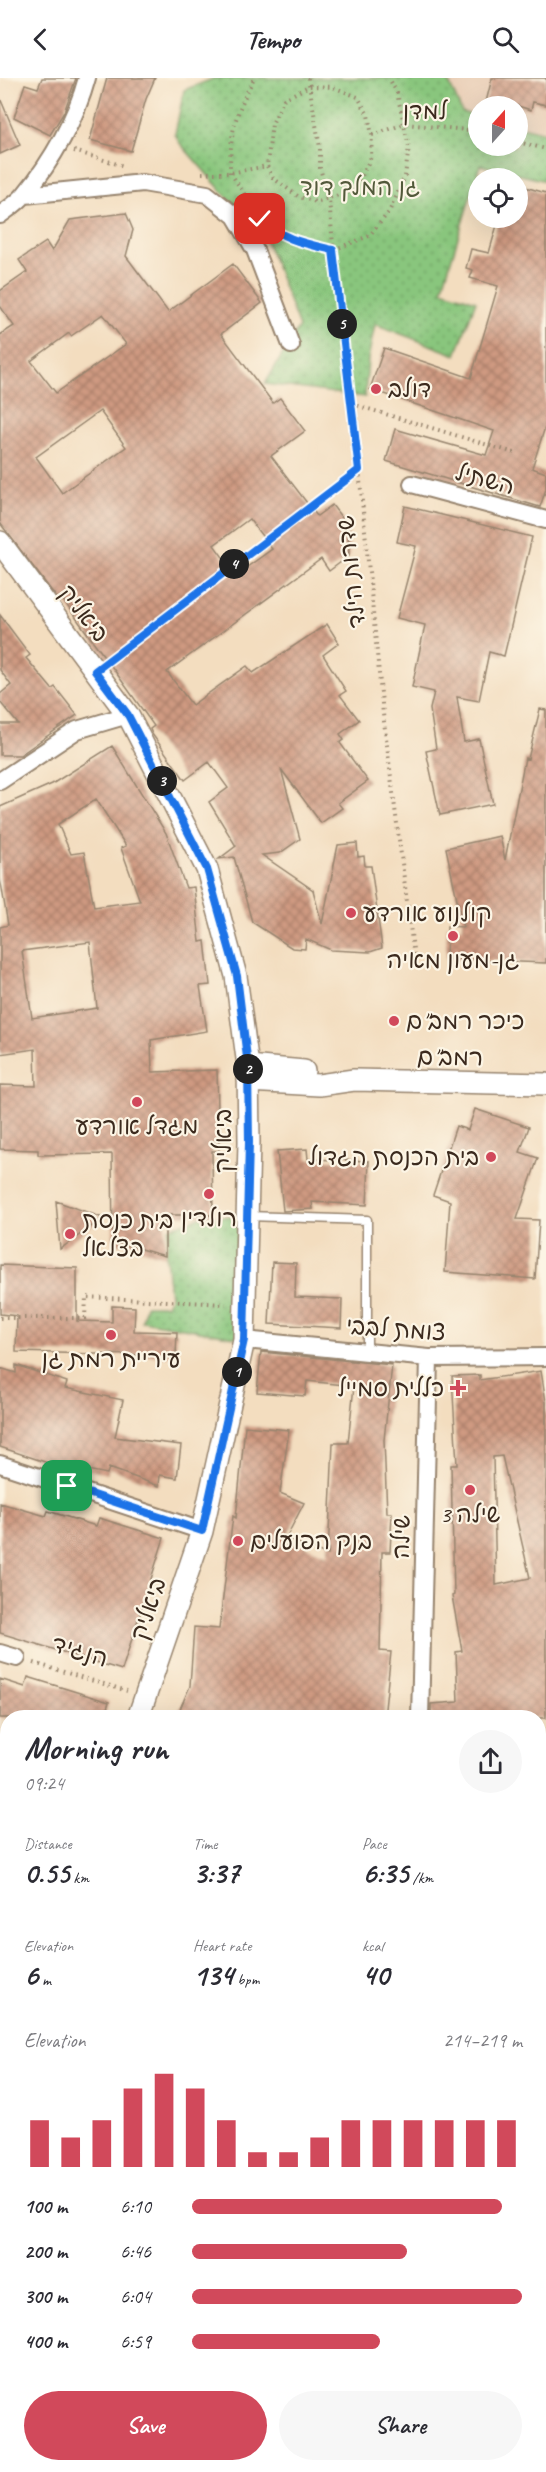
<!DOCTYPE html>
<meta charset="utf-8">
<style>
:root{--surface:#fff;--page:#f7f7f7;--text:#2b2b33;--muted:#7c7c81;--accent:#d1495b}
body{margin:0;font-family:Caveat,"Playpen Sans Hebrew",sans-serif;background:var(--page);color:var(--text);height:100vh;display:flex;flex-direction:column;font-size:22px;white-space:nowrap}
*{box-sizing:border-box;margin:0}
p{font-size:20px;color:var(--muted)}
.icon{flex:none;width:33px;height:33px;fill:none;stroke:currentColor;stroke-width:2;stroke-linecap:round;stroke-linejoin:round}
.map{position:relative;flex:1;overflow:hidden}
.side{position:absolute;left:0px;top:1632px;width:546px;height:762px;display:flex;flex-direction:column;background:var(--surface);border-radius:24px 24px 0 0;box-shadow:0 6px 24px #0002}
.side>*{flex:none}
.needle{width:39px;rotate:21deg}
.controls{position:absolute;left:468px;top:18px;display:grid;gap:12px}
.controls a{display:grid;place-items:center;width:60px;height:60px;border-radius:50%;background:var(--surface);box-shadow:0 6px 24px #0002;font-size:30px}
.pin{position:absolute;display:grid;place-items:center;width:51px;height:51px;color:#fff;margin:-26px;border-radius:12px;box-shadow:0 3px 9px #0006}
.km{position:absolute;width:30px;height:30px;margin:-15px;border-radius:50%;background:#222;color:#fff;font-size:16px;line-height:30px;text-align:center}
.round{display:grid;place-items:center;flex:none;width:63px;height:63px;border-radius:32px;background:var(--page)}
.summary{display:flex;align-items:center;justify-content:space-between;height:102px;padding:0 24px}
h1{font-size:33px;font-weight:800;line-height:45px}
.figures{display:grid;grid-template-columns:repeat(3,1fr);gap:9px;height:102px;padding:6px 24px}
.figures div{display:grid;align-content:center}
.figures b{font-size:30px;font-weight:800}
.figures small{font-size:16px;font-weight:400}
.figures p{font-size:16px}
.chart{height:168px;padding:12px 24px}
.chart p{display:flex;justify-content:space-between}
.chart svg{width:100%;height:108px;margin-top:6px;stroke:var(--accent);stroke-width:6}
.button{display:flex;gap:12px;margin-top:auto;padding:12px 24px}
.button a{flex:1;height:69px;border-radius:36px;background:var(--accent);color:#fff;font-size:24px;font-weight:800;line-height:69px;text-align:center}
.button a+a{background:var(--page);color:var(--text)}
ul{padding:0 24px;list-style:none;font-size:20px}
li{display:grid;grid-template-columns:96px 72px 1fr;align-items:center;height:45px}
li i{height:15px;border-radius:8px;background:var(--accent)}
header{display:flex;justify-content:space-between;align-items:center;height:78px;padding:0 24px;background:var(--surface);font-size:27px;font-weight:800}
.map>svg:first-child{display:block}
.built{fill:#e9ceb6}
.park{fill:url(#park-dots);stroke:#62784e;stroke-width:1.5}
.building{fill:url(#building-cross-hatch);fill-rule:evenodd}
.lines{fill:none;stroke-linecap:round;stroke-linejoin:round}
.service-casing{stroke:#97846e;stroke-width:11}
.minor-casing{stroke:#97846e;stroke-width:20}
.tertiary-casing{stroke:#97846e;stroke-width:24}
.path{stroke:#97846e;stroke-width:4;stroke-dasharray:1.5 4.5;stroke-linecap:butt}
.service{stroke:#fff;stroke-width:8}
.minor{stroke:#fff;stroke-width:16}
.tertiary{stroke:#fff;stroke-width:21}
.route-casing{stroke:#fff;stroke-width:12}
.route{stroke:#1a73e8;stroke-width:8}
.poi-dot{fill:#d1495b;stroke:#fcf5e5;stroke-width:2}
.labels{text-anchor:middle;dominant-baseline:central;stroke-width:4.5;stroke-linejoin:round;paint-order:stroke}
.street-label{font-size:24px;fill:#3b2a1e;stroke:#fcf5e5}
.park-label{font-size:24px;fill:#52593a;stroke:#fcf5e5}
.poi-label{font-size:24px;fill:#3b2a1e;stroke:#fcf5e5;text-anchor:start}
</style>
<header><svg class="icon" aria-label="back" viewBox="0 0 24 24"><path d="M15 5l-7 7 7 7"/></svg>Tempo<svg class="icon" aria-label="search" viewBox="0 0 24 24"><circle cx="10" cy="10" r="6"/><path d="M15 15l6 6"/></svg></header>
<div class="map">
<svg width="546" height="2394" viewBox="0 0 546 2394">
<defs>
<pattern id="park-dots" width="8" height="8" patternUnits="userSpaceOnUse" patternTransform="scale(1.5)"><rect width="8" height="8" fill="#89c67d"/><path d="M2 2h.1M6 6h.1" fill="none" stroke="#71a166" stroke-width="1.8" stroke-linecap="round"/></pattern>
<pattern id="building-cross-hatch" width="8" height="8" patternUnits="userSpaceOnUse" patternTransform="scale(1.5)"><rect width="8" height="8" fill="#cf9a81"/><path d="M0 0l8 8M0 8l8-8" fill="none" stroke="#a97e69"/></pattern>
</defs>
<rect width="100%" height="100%" fill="#fcf5e5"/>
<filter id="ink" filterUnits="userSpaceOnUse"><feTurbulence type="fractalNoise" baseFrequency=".0167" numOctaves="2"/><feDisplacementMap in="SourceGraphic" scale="12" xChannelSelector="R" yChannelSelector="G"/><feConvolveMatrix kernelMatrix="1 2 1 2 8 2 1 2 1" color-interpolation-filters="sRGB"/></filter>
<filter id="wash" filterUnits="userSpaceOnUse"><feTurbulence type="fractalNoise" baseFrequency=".008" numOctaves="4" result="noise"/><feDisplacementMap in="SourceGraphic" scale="24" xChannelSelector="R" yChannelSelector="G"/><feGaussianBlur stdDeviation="1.35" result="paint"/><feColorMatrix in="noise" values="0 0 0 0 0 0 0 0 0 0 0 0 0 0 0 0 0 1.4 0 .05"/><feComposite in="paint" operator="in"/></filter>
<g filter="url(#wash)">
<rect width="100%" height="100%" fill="#f3ddbf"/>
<path class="built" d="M447,0H546V55L518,48V28H478V39L462,35Z"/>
<path class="park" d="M215,0H447L462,34L478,39V68H518V48L546,55V103L480,87L442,212L476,223L456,277L375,246L368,281L365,319L265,306L299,249L267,165L179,64L175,56L184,12Z
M245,1138L241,1260L142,1243L146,1227H167L170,1219L166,1178L169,1150L200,1139Z"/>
<g id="blocks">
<path class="building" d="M42,0H76L64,34L50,57L14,39L25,6L38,10Z
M107,0H155L146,21L131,73L90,62Z
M492,0H546V27L533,24L531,32L518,28H485Z
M0,20L20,67L0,76Z
M518,107L546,115V346L532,390L546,395V411L540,429L386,383L395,351L486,377L494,353L370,311L384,270L471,300L498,208L470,200L473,192L466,190L471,171L489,175L499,140H518Z
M126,135L133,152L126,178L168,234L233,186L262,225L221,256L273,325L280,320L305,353L271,378L317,438L332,427L348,448L349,478L329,493L321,481L167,594L192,627L247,588L253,595L327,546L339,565L323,577L346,613L340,617L359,642L340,656L344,662L340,665L368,703L338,725L342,730L321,745L281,691L300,761L280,775L262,777L313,812L322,846L338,767L357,765L358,779L364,778L365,788H371L382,870L370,874L331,872L306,861L305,871L292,870L252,844L234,779L219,781L236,768L209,724L228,710L209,684L185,702L152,656L150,651L154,648L112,589L63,522L60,524L0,445V257L14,248L0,228V213L27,194L19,182L46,164L52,173L70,142ZM103,236L126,266L56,315L31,283L69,255L71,258ZM100,333L126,369L62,415L36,379ZM249,441L272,471L236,497L214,467Z
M405,428L532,459L504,578L489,574L479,623L457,619L464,664L479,661L493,726L440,737L426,673L436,671L430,631L434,614L412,609L425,547L397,540L416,468L397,464Z
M0,537L30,577L26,580L52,611L55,609L77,637L20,677H0V646H18L0,624V616L11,607L0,592Z
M540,631L546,632V885L446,881L447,848L463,849L446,770L500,758L505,782L525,680L528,681Z
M112,668L166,755L186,810L194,809L200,864L205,863L210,907L200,908L207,953L151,962L152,994L217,992L219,1073H212L213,1137H165V1178L123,1166H113L112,1076L38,1077V1072L0,1071V1007L36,1008L35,971L0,976V849L8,847L0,799V729L52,706ZM96,721L126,768L121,770L140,823L94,829L84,774L71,776L58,746ZM90,864L97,930L32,940L22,873Z
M475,1031L529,1049L520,1074L538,1080L517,1141L539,1142L535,1201L445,1194L450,1123L433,1117L456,1048L468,1052Z
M307,1071L308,1081L369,1083L367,1127L312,1124L313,1131L283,1133L277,1073Z
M56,1123L103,1140L60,1171Z
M272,1184L296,1185L295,1219L342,1221L341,1250L269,1246Z
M0,1187L77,1190V1243L112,1244V1228L135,1229L134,1253L177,1254L176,1278L16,1274L17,1238L0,1236Z
M261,1274L392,1287L384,1362L387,1435H392L390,1474H382L380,1573L391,1574L384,1640H176L190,1608L194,1549L219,1551L233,1438L236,1440L245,1348L289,1352L280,1415L304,1425L286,1460L328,1477L333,1365H348L354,1308L307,1303L305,1318L257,1314Z
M16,1287L67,1304L65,1310L123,1322L115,1359L181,1367L177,1400L160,1397L159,1408L109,1390L107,1396L58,1386L57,1388L0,1369V1290L16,1295Z
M541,1293L546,1324V1640H431V1626L458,1624L456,1574L462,1573L452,1518L454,1517L451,1387H457L452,1298L480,1297V1302ZM502,1378L530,1500L496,1507L493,1379Z
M0,1425L46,1438L48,1433L96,1448L99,1440L164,1460L122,1592L0,1555Z
M28,1599L109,1624L104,1640H0V1601L25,1609Z"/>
</g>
</g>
<g filter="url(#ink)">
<use href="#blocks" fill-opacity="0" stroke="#97846e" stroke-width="1.5"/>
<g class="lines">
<g class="service-casing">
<path id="service" d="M248,1138L367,1142V1274"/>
</g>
<g class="minor-casing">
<path id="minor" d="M25,117L143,105L207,116L235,138L255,172L291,267
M0,137C8,131 19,124 25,116C52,83 76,41 87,0
M412,406L546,442
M0,703L77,652L128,637
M244,1262L429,1280L546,1279
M0,1386L202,1453
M0,1575L17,1580
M420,1640L429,1280
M0,1807L8,1810
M538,1928L546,1925
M0,2041L8,2042
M190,2386L191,2394"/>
</g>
<g class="tertiary-casing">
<path id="tertiary" d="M0,464L128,637L207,791L236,898L248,988L249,1064L244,1262L202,1453L138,1640
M248,988L304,993
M248,1003L319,1007L354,1002L546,1006
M0,2011L8,1989
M538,2367L546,2365
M345,2394L399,2386"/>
</g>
<path class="path" d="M308,0L320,70V90L329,122L336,200L359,392L383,636L414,879
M372,57L405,46L478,53
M518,64L546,71
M74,73L124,88
M202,95H230L267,88L273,100L299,119L316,124L355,112L371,79L372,57L368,37L358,19L333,9L309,8L284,21L272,46L267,88
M230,95C230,53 235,37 254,0
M234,100L250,125
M259,139L276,155L304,165L333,172L369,158L389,134L405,98L409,69L397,15L389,0
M352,326L518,376
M109,582L359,392
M0,1240H85L86,1219L226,1226
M34,1585L127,1613"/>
<use href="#service" class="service"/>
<use href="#minor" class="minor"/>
<use href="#tertiary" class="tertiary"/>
</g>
</g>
<g class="lines" filter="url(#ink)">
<g class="route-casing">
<path id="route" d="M67,1408L202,1453L244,1262L249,1064L248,988L237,898L207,791L128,637L95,593L359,392L333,172C303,165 284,162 260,141"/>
</g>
<use href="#route" class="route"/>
</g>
<g class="poi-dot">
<circle cx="376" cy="311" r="6"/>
<circle cx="351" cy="835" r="6"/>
<circle cx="453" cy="858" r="6"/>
<circle cx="394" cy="943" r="6"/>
<circle cx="137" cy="1024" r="6"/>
<circle cx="491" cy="1079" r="6"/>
<circle cx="209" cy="1116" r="6"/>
<circle cx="70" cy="1156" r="6"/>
<circle cx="111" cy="1257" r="6"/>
<path d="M455 1301h6v6h6v6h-6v6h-6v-6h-6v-6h6z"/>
<circle cx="470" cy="1412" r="6"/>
<circle cx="238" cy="1463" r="6"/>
</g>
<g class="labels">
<g class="street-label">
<text x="425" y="33">למדן</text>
<text transform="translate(485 401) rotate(15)">השתיל</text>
<text transform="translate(351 494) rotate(-96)">שדרות הילד</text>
<text transform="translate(84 535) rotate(53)">ביאליק</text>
<text transform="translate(450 979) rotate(1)">רמב"ם</text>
<text transform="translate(223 1063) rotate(-90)">ביאליק</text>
<text transform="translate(396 1251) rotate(4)">צומת לבבי</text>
<text transform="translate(401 1459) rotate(-89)">שילה</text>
<text transform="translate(148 1531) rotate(-71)">ביאליק</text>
<text transform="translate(80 1573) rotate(17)">הנגיד</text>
</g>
<g class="park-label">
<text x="360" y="109">גן המלך דוד</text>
</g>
<g class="poi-label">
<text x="388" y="311">דולב</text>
<text x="363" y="835">קולנוע אורדע</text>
<text x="453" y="882" text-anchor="middle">גן-מעון מאיה</text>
<text x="406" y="943">כיכר רמב"ם</text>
<text x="137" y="1048" text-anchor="middle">מגדל אורדע</text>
<text x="479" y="1079" text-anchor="end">בית הכנסת הגדול</text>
<text x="209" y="1140" text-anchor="middle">רולדין</text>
<text x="82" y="1142">בית כנסת<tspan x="82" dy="28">בצלאל</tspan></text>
<text x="111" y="1281" text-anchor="middle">עיריית רמת גן</text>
<text x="444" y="1310" text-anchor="end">כללית סמייל</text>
<text x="470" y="1436" text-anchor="middle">שילה 3</text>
<text x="250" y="1463">בנק הפועלים</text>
</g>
</g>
</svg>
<div class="controls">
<a><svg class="needle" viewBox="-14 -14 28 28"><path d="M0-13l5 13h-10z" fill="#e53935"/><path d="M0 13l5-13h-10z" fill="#7c7c81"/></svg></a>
<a><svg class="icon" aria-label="locate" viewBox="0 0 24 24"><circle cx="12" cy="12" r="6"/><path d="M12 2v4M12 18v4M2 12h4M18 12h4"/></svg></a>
</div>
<div class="pin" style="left:67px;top:1408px;background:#1e9e55"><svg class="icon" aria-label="arrive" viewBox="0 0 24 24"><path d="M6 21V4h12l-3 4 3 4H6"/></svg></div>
<div class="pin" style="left:260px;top:141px;background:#d93025"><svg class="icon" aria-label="check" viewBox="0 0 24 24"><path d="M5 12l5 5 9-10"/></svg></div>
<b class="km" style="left:237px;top:1294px">1</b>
<b class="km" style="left:248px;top:991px">2</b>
<b class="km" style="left:162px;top:703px">3</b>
<b class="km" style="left:234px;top:486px">4</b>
<b class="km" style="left:342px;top:246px">5</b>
<section class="side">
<div class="summary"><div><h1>Morning run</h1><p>09:24</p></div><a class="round"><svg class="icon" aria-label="share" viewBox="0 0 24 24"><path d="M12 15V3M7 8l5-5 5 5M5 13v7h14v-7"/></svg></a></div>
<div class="figures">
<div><p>Distance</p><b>0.55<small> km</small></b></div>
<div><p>Time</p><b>3:37</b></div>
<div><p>Pace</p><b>6:35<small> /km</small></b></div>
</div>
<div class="figures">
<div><p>Elevation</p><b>6<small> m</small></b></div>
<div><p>Heart rate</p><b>134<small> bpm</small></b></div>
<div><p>kcal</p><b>40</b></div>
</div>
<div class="chart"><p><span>Elevation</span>214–219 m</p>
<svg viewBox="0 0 160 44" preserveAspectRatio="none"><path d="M5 44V25M15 44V32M25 44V25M35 44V12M45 44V6M55 44V12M65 44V25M75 44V38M85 44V38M95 44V32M105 44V25M115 44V25M125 44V25M135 44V25M145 44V25M155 44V25"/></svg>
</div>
<ul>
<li><b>100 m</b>6:10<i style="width:94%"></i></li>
<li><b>200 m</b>6:46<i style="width:65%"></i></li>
<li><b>300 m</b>6:04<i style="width:100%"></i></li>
<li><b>400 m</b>6:59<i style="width:57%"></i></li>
</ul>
<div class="button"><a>Save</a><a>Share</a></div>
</section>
</div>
